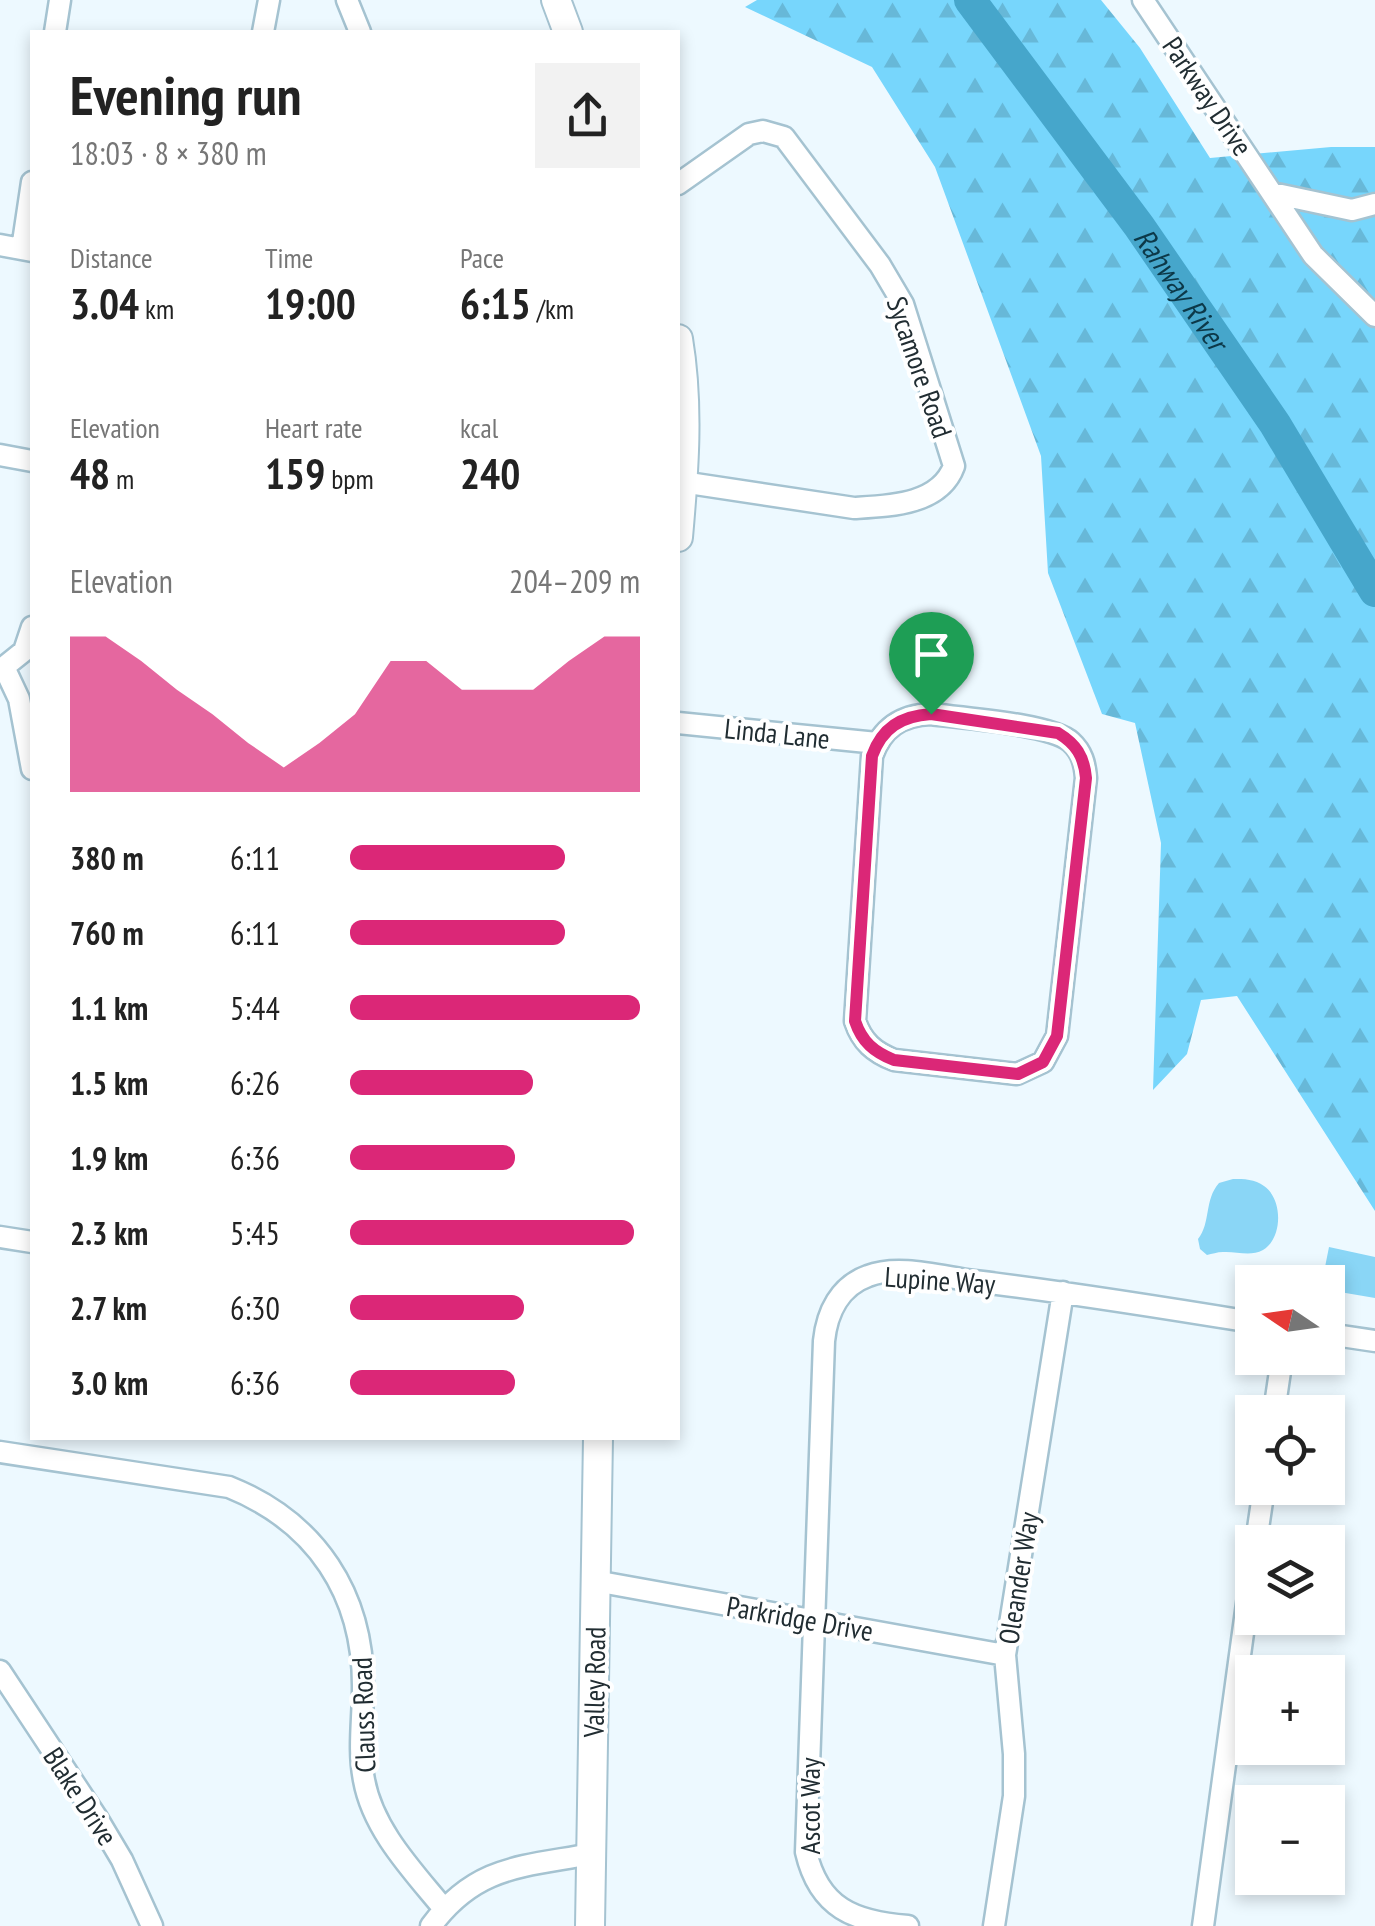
<!DOCTYPE html>
<meta charset="utf-8">
<style>
:root{--surface:#fff;--page:#f2f2f2;--text:#222;--muted:#767676;--accent:#db2777}
body{margin:0;font-family:"PT Sans Narrow",sans-serif;background:var(--page);color:var(--text);height:100vh;display:flex;flex-direction:column;font-size:38px;white-space:nowrap}
*{box-sizing:border-box;margin:0}
p{font-size:32px;color:var(--muted)}
.icon{flex:none;width:55px;height:55px;fill:none;stroke:currentColor;stroke-width:2;stroke-linecap:round;stroke-linejoin:round}
.map{position:relative;flex:1;overflow:hidden}
.details{position:absolute;left:30px;top:30px;width:650px;height:1410px;display:flex;flex-direction:column;background:var(--surface);border-radius:0px;box-shadow:0 5px 15px #0003}
.details>*{flex:none}
.needle{width:65px;rotate:283deg}
.fabs{position:absolute;left:1235px;top:1265px;display:grid;gap:20px}
.fabs a{display:grid;place-items:center;width:110px;height:110px;border-radius:0px;background:var(--surface);box-shadow:0 5px 15px #0003;font-size:50px}
.pin{position:absolute;display:grid;place-items:center;width:85px;height:85px;color:#fff;margin:-102px -42px;border-radius:50% 50% 50% 0;rotate:-45deg;box-shadow:0 0 10px #0007}
.pin .icon{rotate:45deg}
.round{display:grid;place-items:center;flex:none;width:105px;height:105px;border-radius:0px;background:var(--page)}
.head{display:flex;align-items:center;justify-content:space-between;height:170px;padding:0 40px}
h1{font-size:55px;font-weight:700;line-height:75px}
.metrics{display:grid;grid-template-columns:repeat(3,1fr);gap:15px;height:170px;padding:10px 40px}
.metrics div{display:grid;align-content:center}
.metrics b{font-size:42px;font-weight:700}
.metrics small{font-size:28px;font-weight:400}
.metrics p{font-size:28px}
.chart{height:280px;padding:20px 40px}
.chart p{display:flex;justify-content:space-between}
.chart svg{width:100%;height:180px;margin-top:10px;fill:var(--accent);opacity:.7}
ul{padding:0 40px;list-style:none;font-size:32px}
li{display:grid;grid-template-columns:160px 120px 1fr;align-items:center;height:75px}
li i{height:25px;border-radius:12px;background:var(--accent)}
.map>svg:first-child{display:block}
.forest{fill:url(#forest-firs)}
.garden{fill:#8ad6f6}
.lines{fill:none;stroke-linecap:round;stroke-linejoin:round}
.river{stroke:#46a6cb;stroke-width:32}
.minor-casing{stroke:#a5c3d1;stroke-width:25}
.tertiary-casing{stroke:#a5c3d1;stroke-width:32}
.minor{stroke:#fff;stroke-width:20}
.tertiary{stroke:#fff;stroke-width:28}
.route-casing{stroke:#fff;stroke-width:20}
.route{stroke:#db2777;stroke-width:12}
.labels{text-anchor:middle;dominant-baseline:central;stroke-width:8;stroke-linejoin:round;paint-order:stroke}
.street-label{font-size:28px;fill:#212d32;stroke:#fff}
.water-label{font-size:30px;font-style:italic;fill:#0c3848;stroke:#fff}
</style>
<div class="map">
<svg width="1375" height="1926" viewBox="0 0 1375 1926">
<defs>
<pattern id="forest-firs" width="22" height="20" patternUnits="userSpaceOnUse" patternTransform="scale(2.5)"><rect width="22" height="20" fill="#77d6fc"/><path d="M5 1l3.5 6h-7zM16 11l3.5 6h-7z" fill="#67b8d8"/></pattern>
</defs>
<rect width="100%" height="100%" fill="#edf9ff"/>
<path class="forest" d="M757,0H1101L1140,48L1210,158L1331,147H1375V1211L1237,996L1201,1000L1187,1054L1153,1090L1161,843L1135,723L1102,714L1048,573L1041,456L935,167L872,67L745,7Z"/>
<path class="garden" d="M1233,1179C1244,1179 1255,1179 1264,1186C1283,1199 1283,1238 1263,1250C1250,1257 1236,1251 1223,1252C1217,1252 1212,1254 1207,1255L1200,1249L1198,1239C1211,1223 1204,1200 1219,1183Z
M1329,1247L1375,1257V1298L1328,1290V1282H1322Z"/>
<g class="lines">
<path class="river" id="s1" d="M970,0L1139,226L1275,424L1375,591"/>
<g class="minor-casing">
<path id="minor" d="M347,0L360,32
M1143,0L1313,255L1375,316
M55,32L60,0
M263,32L269,0
M678,184L749,134L763,131L784,137L880,265L903,304L954,466C940,505 889,506 854,508L682,482
M1272,193L1352,210L1375,204
M0,245L32,251
M22,249L32,182
M0,455L32,461
M4,667L19,699L32,769
M4,667L24,651L32,627
M931,714C962,718 1051,724 1071,742C1082,752 1085,764 1086,778L1057,1036L1043,1062L1017,1074L894,1060C874,1052 862,1042 855,1021L872,756C882,728 901,715 931,714Z
M678,723L877,743
M0,1237L32,1242
M1328,1334L1375,1341
M1274,1412L1282,1358
M0,1452L229,1487C316,1522 364,1594 363,1689C363,1719 358,1750 364,1780C373,1830 413,1871 444,1909
M1256,1542L1264,1488
M595,1581L1005,1655
M0,1671L97,1818L122,1860L152,1926
M431,1926C476,1865 523,1867 591,1854
M908,1926C854,1922 819,1908 806,1852L824,1341C827,1312 840,1286 868,1276C899,1264 942,1277 974,1281C1067,1292 1160,1307 1252,1322
M994,1926L1014,1796V1754L1005,1655L1063,1292
M1203,1926L1252,1567"/>
</g>
<g class="tertiary-casing">
<path id="tertiary" d="M556,0L568,32
M678,339C689,405 684,470 678,537
M590,1926L598,1438"/>
</g>
<use href="#minor" class="minor"/>
<use href="#tertiary" class="tertiary"/>
</g>
<g class="lines">
<g class="route-casing">
<path id="route" d="M931,714L1058,733C1076,744 1084,756 1086,778L1057,1036L1043,1062L1018,1074L894,1060C874,1052 862,1042 855,1021L872,756C882,728 901,716 931,714Z"/>
</g>
<use href="#route" class="route"/>
</g>
<g class="labels">
<g class="street-label">
<text transform="translate(1208 96) rotate(56)">Parkway Drive</text>
<text transform="translate(920 367) rotate(71)">Sycamore Road</text>
<text transform="translate(777 733) rotate(6)">Linda Lane</text>
<text transform="translate(940 1280) rotate(4)">Lupine Way</text>
<text transform="translate(1018 1578) rotate(-81)">Oleander Way</text>
<text transform="translate(800 1618) rotate(10)">Parkridge Drive</text>
<text transform="translate(594 1682) rotate(-89)">Valley Road</text>
<text transform="translate(363 1715) rotate(-92)">Clauss Road</text>
<text transform="translate(81 1796) rotate(57)">Blake Drive</text>
<text transform="translate(809 1806) rotate(-90)">Ascot Way</text>
</g>
<g class="water-label">
<text stroke="none"><textPath href="#s1" startOffset="358">Rahway River</textPath></text>
</g>
</g>
</svg>
<div class="fabs">
<a><svg class="needle" viewBox="-14 -14 28 28"><path d="M0-13l5 13h-10z" fill="#e53935"/><path d="M0 13l5-13h-10z" fill="#767676"/></svg></a>
<a><svg class="icon" aria-label="locate" viewBox="0 0 24 24"><circle cx="12" cy="12" r="6"/><path d="M12 2v4M12 18v4M2 12h4M18 12h4"/></svg></a>
<a><svg class="icon" aria-label="layers" viewBox="0 0 24 24"><path d="M12 4l9 5-9 5-9-5zM3 14l9 5 9-5"/></svg></a>
<a>+</a>
<a>−</a>
</div>
<div class="pin" style="left:931px;top:714px;background:#1e9e55"><svg class="icon" aria-label="arrive" viewBox="0 0 24 24"><path d="M6 21V4h12l-3 4 3 4H6"/></svg></div>
<section class="details">
<div class="head"><div><h1>Evening run</h1><p>18:03 · 8 × 380 m</p></div><a class="round"><svg class="icon" aria-label="share" viewBox="0 0 24 24"><path d="M12 15V3M7 8l5-5 5 5M5 13v7h14v-7"/></svg></a></div>
<div class="metrics">
<div><p>Distance</p><b>3.04<small> km</small></b></div>
<div><p>Time</p><b>19:00</b></div>
<div><p>Pace</p><b>6:15<small> /km</small></b></div>
</div>
<div class="metrics">
<div><p>Elevation</p><b>48<small> m</small></b></div>
<div><p>Heart rate</p><b>159<small> bpm</small></b></div>
<div><p>kcal</p><b>240</b></div>
</div>
<div class="chart"><p><span>Elevation</span>204–209 m</p>
<svg viewBox="0 0 160 44" preserveAspectRatio="none"><path d="M0 44V6L10 6L20 12L30 19L40 25L50 32L60 38L70 32L80 25L90 12L100 12L110 19L120 19L130 19L140 12L150 6L160 6V44z"/></svg>
</div>
<ul>
<li><b>380 m</b>6:11<i style="width:74%"></i></li>
<li><b>760 m</b>6:11<i style="width:74%"></i></li>
<li><b>1.1 km</b>5:44<i style="width:100%"></i></li>
<li><b>1.5 km</b>6:26<i style="width:63%"></i></li>
<li><b>1.9 km</b>6:36<i style="width:57%"></i></li>
<li><b>2.3 km</b>5:45<i style="width:98%"></i></li>
<li><b>2.7 km</b>6:30<i style="width:60%"></i></li>
<li><b>3.0 km</b>6:36<i style="width:57%"></i></li>
</ul>
</section>
</div>
